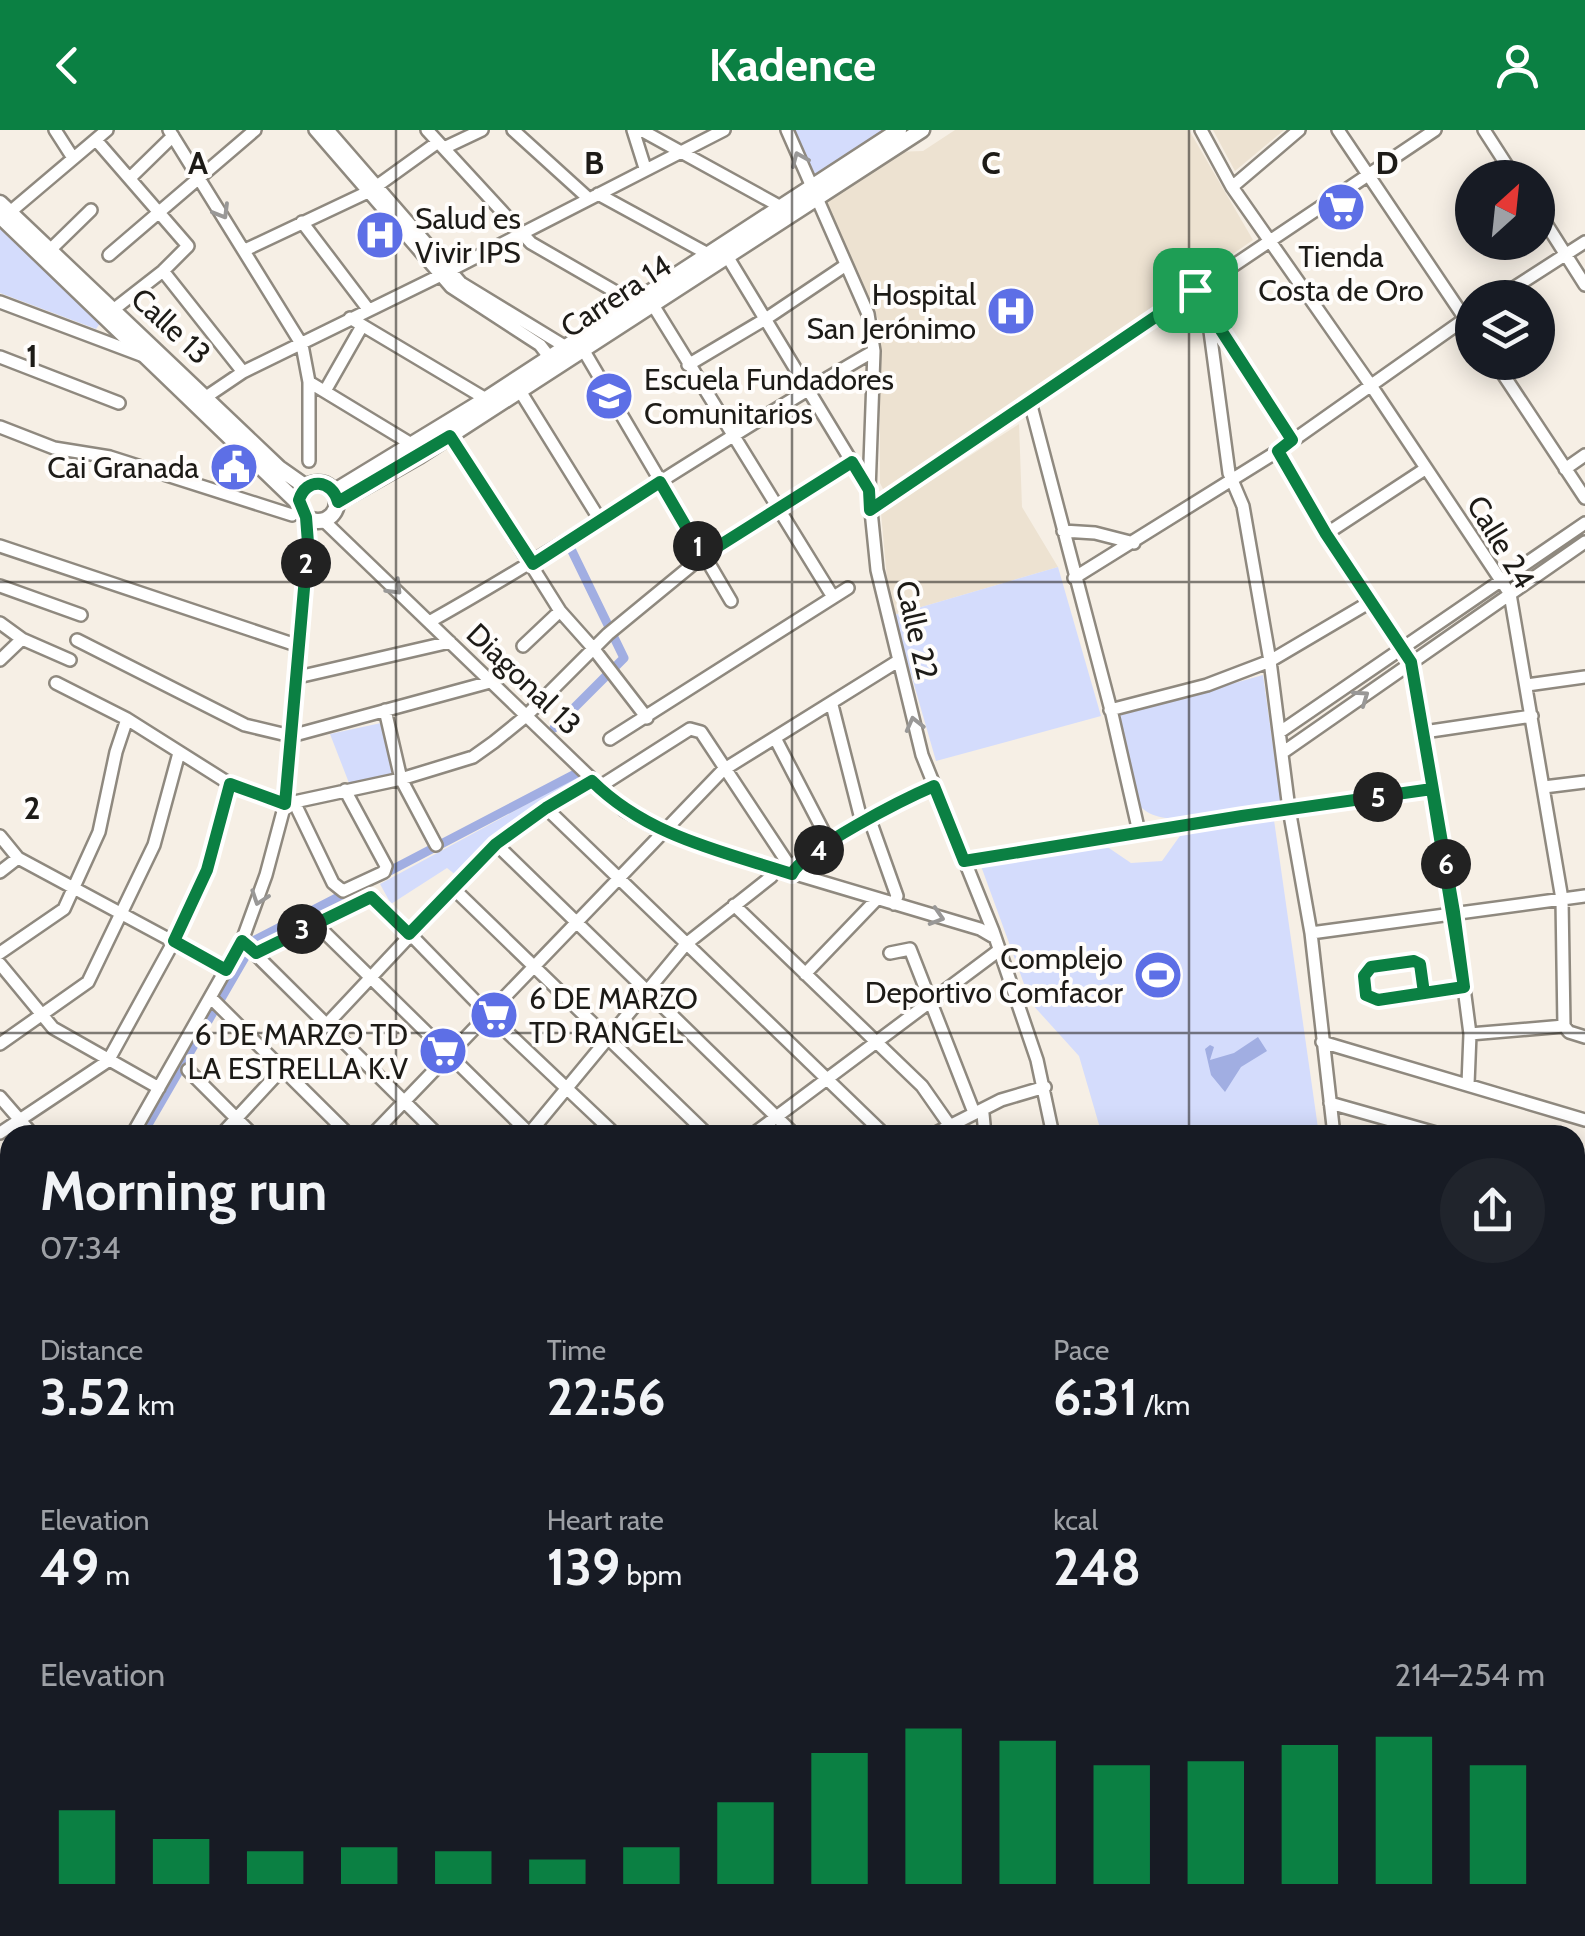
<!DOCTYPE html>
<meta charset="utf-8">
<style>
:root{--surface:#171b24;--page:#20242c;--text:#f1f3f6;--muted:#9ea1a6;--accent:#0b8043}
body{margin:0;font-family:Cabin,sans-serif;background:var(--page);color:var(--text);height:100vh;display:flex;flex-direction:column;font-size:38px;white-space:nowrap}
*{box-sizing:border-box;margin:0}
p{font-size:32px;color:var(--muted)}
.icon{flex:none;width:55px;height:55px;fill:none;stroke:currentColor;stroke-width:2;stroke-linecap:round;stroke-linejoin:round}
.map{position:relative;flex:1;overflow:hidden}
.details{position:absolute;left:0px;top:995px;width:1585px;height:812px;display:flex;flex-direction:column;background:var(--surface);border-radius:30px 30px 0 0;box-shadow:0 5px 25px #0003}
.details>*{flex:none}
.needle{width:65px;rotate:27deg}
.fabs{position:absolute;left:1455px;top:30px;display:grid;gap:20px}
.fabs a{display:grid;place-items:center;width:100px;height:100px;border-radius:50%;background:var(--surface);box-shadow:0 5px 25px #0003;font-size:50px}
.pin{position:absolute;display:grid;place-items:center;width:85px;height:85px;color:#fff;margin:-42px;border-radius:20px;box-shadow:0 5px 15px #0006}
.km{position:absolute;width:50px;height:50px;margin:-25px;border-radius:50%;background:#222;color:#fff;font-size:28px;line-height:50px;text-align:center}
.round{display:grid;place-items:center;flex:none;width:105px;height:105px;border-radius:52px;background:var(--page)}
.head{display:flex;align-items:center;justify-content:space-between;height:170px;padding:0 40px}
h1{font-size:55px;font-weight:700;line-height:75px}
.metrics{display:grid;grid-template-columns:repeat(3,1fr);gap:15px;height:170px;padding:10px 40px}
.metrics div{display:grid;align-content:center}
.metrics b{font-size:50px;font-weight:700}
.metrics small{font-size:28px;font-weight:400}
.metrics p{font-size:28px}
.chart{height:280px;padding:20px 40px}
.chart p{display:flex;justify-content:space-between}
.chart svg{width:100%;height:180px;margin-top:10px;stroke:var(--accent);stroke-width:6}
header{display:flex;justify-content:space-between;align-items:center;height:130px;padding:0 40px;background:var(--accent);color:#fff;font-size:45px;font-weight:700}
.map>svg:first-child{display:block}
.built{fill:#ede2d1}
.green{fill:#d4dcfc}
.water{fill:#a1aee2}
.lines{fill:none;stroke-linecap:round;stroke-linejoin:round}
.canal{stroke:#a1aee2;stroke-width:9}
.minor-casing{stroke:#8f897f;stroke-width:16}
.major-casing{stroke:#8f897f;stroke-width:19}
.minor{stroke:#fff;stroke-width:11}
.major{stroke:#fff;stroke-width:14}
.oneway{stroke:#999897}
.route-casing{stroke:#fff;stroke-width:20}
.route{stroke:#0b8043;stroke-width:12}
.grid{fill:none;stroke:#1d1b17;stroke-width:2.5;stroke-opacity:0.55}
.labels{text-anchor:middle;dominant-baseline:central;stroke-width:8;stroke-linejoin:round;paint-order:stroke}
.poi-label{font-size:30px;fill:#1d1b17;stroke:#fffdfb;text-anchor:end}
.street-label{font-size:30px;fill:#1d1b17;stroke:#fffdfb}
.grid-label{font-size:32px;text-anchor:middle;font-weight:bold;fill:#1d1b17;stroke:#fffdfb;stroke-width:8;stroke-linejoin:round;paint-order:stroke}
</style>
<header><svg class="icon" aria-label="back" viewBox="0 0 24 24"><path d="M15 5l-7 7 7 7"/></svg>Kadence<svg class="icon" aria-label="person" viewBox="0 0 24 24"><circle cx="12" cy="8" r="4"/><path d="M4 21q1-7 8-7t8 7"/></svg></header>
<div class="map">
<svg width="1585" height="1806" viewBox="0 0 1585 1806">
<rect width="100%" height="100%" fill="#f6efe5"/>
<path class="built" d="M955,0H1189L1253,110L885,363L880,353V193L822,69L895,22L923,21Z
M1213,0H1284L1235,41Z
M1019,294L1022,377L1058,437L894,485L888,460L881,383Z"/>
<path class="green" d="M793,0H889L813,49Z
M5,92L103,189L96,199L0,163V97Z
M1058,437L1101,586L936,631L894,485Z
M1263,545L1281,673C1248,679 1151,708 1136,669C1126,644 1124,612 1118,586Z
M381,593L394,647L349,653L330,604Z
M579,646L583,650L493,712L457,746L447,738L391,774L380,754Z
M1273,683L1319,1005H1102L1079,926L1031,873L981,736L1106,716L1131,733L1162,731L1182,703L1236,697Z"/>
<path class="water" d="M1258,907L1267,921L1241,937L1225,962L1211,945L1205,919L1210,915L1214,917L1210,930L1234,923Z"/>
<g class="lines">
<path class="canal" d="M554,598L624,528L571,419
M380,746L577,643
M142,1005L255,810L348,762
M10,1203L1,1216L4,1294L10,1303
M341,1798L346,1806"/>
<g class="minor-casing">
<path id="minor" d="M55,0L73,28
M169,0L302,215L309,252V331
M315,0L451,157L540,215L547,224L545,230
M328,0L461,153L566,217
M427,0L531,113L635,173
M513,0L588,68
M633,0L645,38
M641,0L781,77
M787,0L868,184L874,221L869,361L877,440L922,625L993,801L1037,930L1053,1005
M1201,0L1232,57L1372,257L1510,464L1562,769L1564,896L1569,902L1585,907
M1338,0L1472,199
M1484,0L1515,48
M96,10L188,116L163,141L113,180
M444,18L482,0
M130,48L173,6
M1232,57L1299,0
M598,64L708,124
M1538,81L1585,155
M3,88L107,0
M302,92L368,179
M50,120L91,80
M245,120L370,61L438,12
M109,125L255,0
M727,126L867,357
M163,141L243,242
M1195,160L1292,310
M1498,168L1585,112
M0,172L141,225
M653,175L833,467
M1207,179L1229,343L1243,376L1270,531L1289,679L1311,803L1334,1005
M350,188L486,269
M584,221L731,471
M0,227L119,273
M1495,232L1585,368
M688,235L767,188L846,135
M309,252L413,315
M325,261L362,196
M520,261L600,390
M206,267L243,242L441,145L724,0
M1030,272L1112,584L1139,702
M0,297L54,318L110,327L292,385
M450,306L560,481L593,518L647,588
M1278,321L1326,404L1411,532L1454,781L1470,904L1468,954
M1565,339L1585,325
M870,380L1435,0
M324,391L624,680L661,701L725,723L980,799L992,806
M1063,401L1095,403L1134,413
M1326,404L1425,339
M0,416L299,516
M1074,448L1278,321L1472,184
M0,456L81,485
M429,492C581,407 723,307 874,221
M0,493L22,509L70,530
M77,510L245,595L291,606L490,552
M523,516L560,481
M0,530L22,509
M298,547L450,512
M56,553L127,589L230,654L285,674L401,649L473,627L494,612L526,586L608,504L703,426L853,332
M1527,555L1585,547
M832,575L861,689L871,693L897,766L894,774
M385,580L401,649L436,715
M1110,580L1207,555L1270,531L1370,472
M1280,602L1585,393
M1424,602L1532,586
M775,608L829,712
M610,609L848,458
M1282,623L1585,412
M599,657L690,599L701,602L789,735L795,738
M1544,657L1585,652
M295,674L333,753L343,761L384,742L386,736L345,660
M546,678L885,1005
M0,706L18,728L226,840
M496,714L795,1005
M964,731L1242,685L1432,659
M794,741L846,701L934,656
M0,742L18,728
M454,759L708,1005
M734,775L922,956L950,996
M314,792L531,1005
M1311,803L1585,766
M242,811L438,1005
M0,823L64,779L99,702L116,622L127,589
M256,823L366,767L376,769L487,883L616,1005
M890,823L910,819L973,980L983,984L985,1005
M0,834L53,898L159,958
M805,844L877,769
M1424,863L1420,834L1414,831L1371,837L1364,846L1366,865C1385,876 1441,860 1464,857
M211,868L349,1005
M328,893L496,714L546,678L593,651
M1470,904L1564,896
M1322,912L1585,990
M0,914L88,852L154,715L179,623
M188,940L253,1005
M0,967L33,1005
M1330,973L1443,1005
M0,1003L108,931L174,811L207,740L230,654
M132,1005L242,811L266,745L285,674L307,413L306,387
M221,1005L282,939
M372,1005L723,640L898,531
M528,1005L686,814L771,747L775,739
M752,1005L998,821
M932,1005L1001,970L1045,957
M1575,1045L1585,1048
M0,1070L10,1081
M1575,1118L1585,1086
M0,1156L10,1167
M1575,1164L1585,1167
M0,1193L10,1180
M1575,1207L1585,1210
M8,1228L10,1230
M1575,1254L1585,1257
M0,1314L10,1303
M1583,1316L1585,1311
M0,1380L10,1396
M0,1439L10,1433
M0,1487L10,1482
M1575,1536L1585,1502
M0,1537L10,1532
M0,1556L10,1577
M0,1591L10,1587
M0,1635L10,1631
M0,1679L10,1675
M0,1722L10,1718
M1575,1742L1576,1738L1585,1739
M1575,1765L1585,1768
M0,1767L10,1762
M56,1798L61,1806
M278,1798L283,1806
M498,1798L503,1806
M595,1798L598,1806
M711,1798L716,1806
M864,1798L869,1806
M13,1806L24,1798
M110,1806L130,1798
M219,1806L238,1798
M312,1806L328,1798
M445,1806L471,1798
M522,1806L554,1798
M669,1806L681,1798
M724,1806L738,1798
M814,1806L829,1798
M958,1806L959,1798
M1109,1806L1111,1798
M1457,1806L1465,1798"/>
</g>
<g class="major-casing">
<path id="major" d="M0,73L279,338L306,357
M0,86L299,374
M299 372a19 19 0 1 1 38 0a19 19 0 1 1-38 0Z
M335,361L486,269L899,0
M338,372L419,326L922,0"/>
</g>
<use href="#minor" class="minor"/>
<use href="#major" class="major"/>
</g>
<defs><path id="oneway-chevron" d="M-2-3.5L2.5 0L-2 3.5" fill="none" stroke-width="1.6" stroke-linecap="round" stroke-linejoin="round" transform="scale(2.5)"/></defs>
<g class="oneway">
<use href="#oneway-chevron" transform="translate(799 29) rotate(-113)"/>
<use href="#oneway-chevron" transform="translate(222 82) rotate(59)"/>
<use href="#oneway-chevron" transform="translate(395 458) rotate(45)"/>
<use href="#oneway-chevron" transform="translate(1362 567) rotate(-35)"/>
<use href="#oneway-chevron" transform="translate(914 594) rotate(-104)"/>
<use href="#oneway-chevron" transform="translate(259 768) rotate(109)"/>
<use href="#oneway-chevron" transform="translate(937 787) rotate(17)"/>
</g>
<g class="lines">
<g class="route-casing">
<path id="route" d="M1195,160L870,380L869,360L852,332L703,426L660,352L533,434L450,306L338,372C332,349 306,347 299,370L306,387L308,413L285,674L230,654L207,740L174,811L226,840L242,811L256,823L371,767L409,804L496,714L546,678L592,651C647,706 721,721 792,744C804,719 906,668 934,656L964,731L1242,686L1432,659L1464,857L1378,870L1366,865L1364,846L1371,837L1414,831L1420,834L1424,863L1464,857L1454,782L1411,532L1326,404L1278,321L1292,310L1195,160"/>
</g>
<use href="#route" class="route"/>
</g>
<path class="grid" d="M396,0V1005M792,0V1005M1189,0V1005M0,452H1585M0,903H1585M0,1354H10M1575,1354H1585M396,1798V1806M792,1798V1806M1189,1798V1806"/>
<defs>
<g id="supermarket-disc" transform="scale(2.5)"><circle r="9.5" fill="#5d6fe6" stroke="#fffdfb"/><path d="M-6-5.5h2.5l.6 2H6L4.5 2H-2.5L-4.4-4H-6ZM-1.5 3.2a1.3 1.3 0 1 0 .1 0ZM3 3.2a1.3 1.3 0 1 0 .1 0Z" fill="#fff"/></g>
<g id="hospital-disc" transform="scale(2.5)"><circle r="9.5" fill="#5d6fe6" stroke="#fffdfb"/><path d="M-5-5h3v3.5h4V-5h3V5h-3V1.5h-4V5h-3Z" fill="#fff"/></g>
<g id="school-disc" transform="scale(2.5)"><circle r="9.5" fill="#5d6fe6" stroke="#fffdfb"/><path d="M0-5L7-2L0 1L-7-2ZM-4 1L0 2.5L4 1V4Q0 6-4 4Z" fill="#fff"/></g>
<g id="civic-disc" transform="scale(2.5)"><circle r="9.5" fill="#5d6fe6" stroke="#fffdfb"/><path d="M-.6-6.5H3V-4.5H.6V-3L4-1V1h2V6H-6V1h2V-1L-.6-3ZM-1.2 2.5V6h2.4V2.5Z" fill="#fff"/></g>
<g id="stadium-disc" transform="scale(2.5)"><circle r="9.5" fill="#5d6fe6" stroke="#fffdfb"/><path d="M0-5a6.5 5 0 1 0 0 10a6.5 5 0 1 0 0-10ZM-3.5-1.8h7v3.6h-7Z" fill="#fff"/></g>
</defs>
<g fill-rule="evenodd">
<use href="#supermarket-disc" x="1341" y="77"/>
<use href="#hospital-disc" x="380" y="105"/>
<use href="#hospital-disc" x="1011" y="181"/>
<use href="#school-disc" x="609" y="266"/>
<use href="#civic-disc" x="234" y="337"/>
<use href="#stadium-disc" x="1158" y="845"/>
<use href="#supermarket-disc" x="494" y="885"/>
<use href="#supermarket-disc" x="443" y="921"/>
</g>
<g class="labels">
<g class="poi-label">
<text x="415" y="88" text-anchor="start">Salud es<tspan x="415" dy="34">Vivir IPS</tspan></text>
<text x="1341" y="126" text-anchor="middle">Tienda<tspan x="1341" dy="34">Costa de Oro</tspan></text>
<text x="976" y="164">Hospital<tspan x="976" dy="34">San Jerónimo</tspan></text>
<text x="644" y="249" text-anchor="start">Escuela Fundadores<tspan x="644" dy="34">Comunitarios</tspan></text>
<text x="199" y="337">Cai Granada</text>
<text x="1123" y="828">Complejo<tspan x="1123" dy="34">Deportivo Comfacor</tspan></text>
<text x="529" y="868" text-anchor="start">6 DE MARZO<tspan x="529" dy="34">TD RANGEL</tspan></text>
<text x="408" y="904">6 DE MARZO TD<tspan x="408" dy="34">LA ESTRELLA K.V</tspan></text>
</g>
<g class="street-label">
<text transform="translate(616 166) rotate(-33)">Carrera 14</text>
<text transform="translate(171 196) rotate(43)">Calle 13</text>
<text transform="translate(1501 412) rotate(59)">Calle 24</text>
<text transform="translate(917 500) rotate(77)">Calle 22</text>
<text transform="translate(524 549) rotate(44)">Diagonal 13</text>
</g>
</g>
<g class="grid-label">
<text x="198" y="44">A</text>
<text x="594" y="44">B</text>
<text x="991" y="44">C</text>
<text x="1387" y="44">D</text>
<text x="32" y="237">1</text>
<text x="32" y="689">2</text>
</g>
</svg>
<div class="fabs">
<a><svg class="needle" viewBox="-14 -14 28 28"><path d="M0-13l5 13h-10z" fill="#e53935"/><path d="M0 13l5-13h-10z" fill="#9ea1a6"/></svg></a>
<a><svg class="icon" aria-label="layers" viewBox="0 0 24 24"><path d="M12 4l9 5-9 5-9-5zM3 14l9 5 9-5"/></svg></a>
</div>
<div class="pin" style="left:1195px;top:160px;background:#1e9e55"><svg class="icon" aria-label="arrive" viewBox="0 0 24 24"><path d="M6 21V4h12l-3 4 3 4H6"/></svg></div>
<b class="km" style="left:698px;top:416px">1</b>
<b class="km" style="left:306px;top:433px">2</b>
<b class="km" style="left:302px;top:799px">3</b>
<b class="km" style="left:819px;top:720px">4</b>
<b class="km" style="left:1378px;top:667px">5</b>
<b class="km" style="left:1446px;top:734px">6</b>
<section class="details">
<div class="head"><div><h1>Morning run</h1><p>07:34</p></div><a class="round"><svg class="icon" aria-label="share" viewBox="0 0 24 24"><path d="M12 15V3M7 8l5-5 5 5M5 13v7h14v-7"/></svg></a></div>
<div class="metrics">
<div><p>Distance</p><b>3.52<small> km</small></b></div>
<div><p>Time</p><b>22:56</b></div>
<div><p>Pace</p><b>6:31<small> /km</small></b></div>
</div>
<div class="metrics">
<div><p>Elevation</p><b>49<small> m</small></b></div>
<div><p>Heart rate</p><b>139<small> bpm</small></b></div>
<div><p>kcal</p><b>248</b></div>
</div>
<div class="chart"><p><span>Elevation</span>214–254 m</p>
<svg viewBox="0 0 160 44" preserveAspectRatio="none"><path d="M5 44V26M15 44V33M25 44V36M35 44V35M45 44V36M55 44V38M65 44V35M75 44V24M85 44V12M95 44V6M105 44V9M115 44V15M125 44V14M135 44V10M145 44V8M155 44V15"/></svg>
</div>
</section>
</div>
